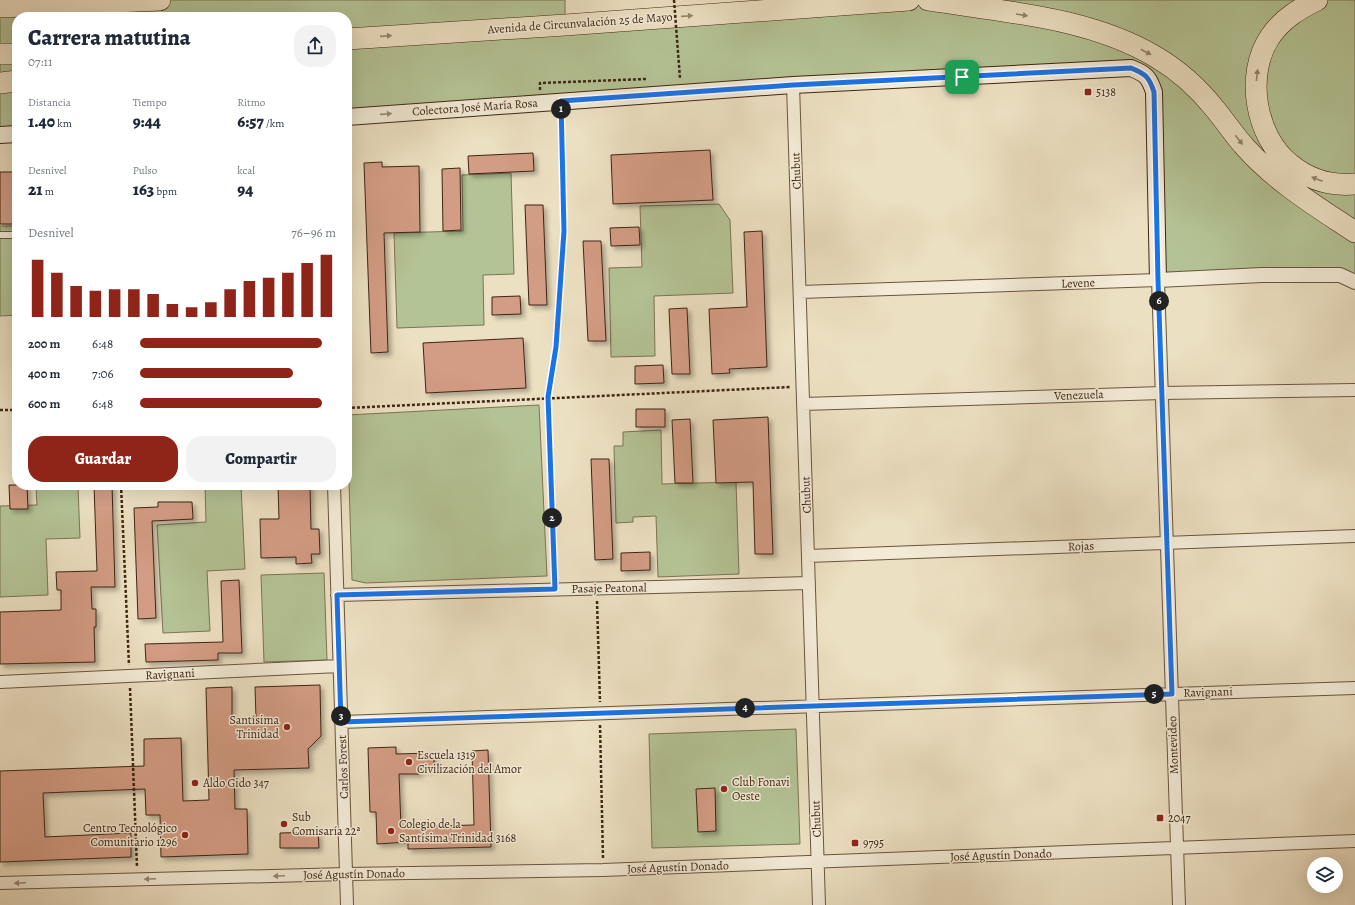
<!DOCTYPE html>
<html lang="es">
<meta charset="utf-8">
<style>
:root{--surface:#fff;--page:#f2f2f3;--text:#1f2937;--muted:#747a83;--accent:#8f2418}
body{margin:0;font-family:Alegreya,serif;background:var(--page);color:var(--text);height:100vh;display:flex;flex-direction:column;font-size:15px;white-space:nowrap}
*{box-sizing:border-box;margin:0}
p{font-size:13px;color:var(--muted)}
.icon{flex:none;width:22px;height:22px;fill:none;stroke:currentColor;stroke-width:2;stroke-linecap:round;stroke-linejoin:round}
.map{position:relative;flex:1;overflow:hidden}
.details{position:absolute;left:12px;top:12px;width:340px;height:478px;display:flex;flex-direction:column;background:var(--surface);border-radius:16px;box-shadow:0 4px 16px #0002}
.details>*{flex:none}
.buttons{position:absolute;left:1307px;top:857px;display:grid;gap:8px}
.buttons a{display:grid;place-items:center;width:36px;height:36px;border-radius:50%;background:var(--surface);box-shadow:0 4px 16px #0002;font-size:20px}
.pin{position:absolute;display:grid;place-items:center;width:34px;height:34px;color:#fff;margin:-17px;border-radius:8px;box-shadow:0 2px 6px #0006}
.km{position:absolute;width:20px;height:20px;margin:-10px;border-radius:50%;background:#222;color:#fff;font-size:11px;line-height:20px;text-align:center}
.round{display:grid;place-items:center;flex:none;width:42px;height:42px;border-radius:16px;background:var(--page)}
.overview{display:flex;align-items:center;justify-content:space-between;height:68px;padding:0 16px}
h1{font-size:22px;font-weight:800;line-height:30px}
.stats{display:grid;grid-template-columns:repeat(3,1fr);gap:6px;height:68px;padding:4px 16px}
.stats div{display:grid;align-content:center}
.stats b{font-size:17px;font-weight:800}
.stats small{font-size:11px;font-weight:400}
.stats p{font-size:11px}
.chart{height:112px;padding:8px 16px}
.chart p{display:flex;justify-content:space-between}
.chart svg{width:100%;height:72px;margin-top:4px;stroke:var(--accent);stroke-width:6}
.cta{display:flex;gap:8px;margin-top:auto;padding:8px 16px}
.cta a{flex:1;height:46px;border-radius:16px;background:var(--accent);color:#fff;font-size:16px;font-weight:800;line-height:46px;text-align:center}
.cta a+a{background:var(--page);color:var(--text)}
ul{padding:0 16px;list-style:none;font-size:13px}
li{display:grid;grid-template-columns:64px 48px 1fr;align-items:center;height:30px}
li i{height:10px;border-radius:5px;background:var(--accent)}
.map>svg:first-child{display:block}
.green{fill:#b4c395;stroke:#7a7454}
.building{fill:#d39c84;stroke:#3f2513;filter:url(#shadow)}
.lines{fill:none;stroke-linecap:round;stroke-linejoin:round}
.service-casing{stroke:#6a543f;stroke-width:8}
.minor-casing{stroke:#6a543f;stroke-width:14}
.tertiary-casing{stroke:#6a543f;stroke-width:16}
.secondary-casing{stroke:#3f2513;stroke-width:18}
.motorway-casing{stroke:#3f2513;stroke-width:22}
.path{stroke:#3f2513;stroke-width:2.5;stroke-dasharray:3 2;stroke-linecap:butt}
.service{stroke:#f3ebd7;stroke-width:6}
.minor{stroke:#f3ebd7;stroke-width:12}
.tertiary{stroke:#f3ebd7;stroke-width:14}
.secondary{stroke:#f3ebd7;stroke-width:16}
.motorway{stroke:#ece0c2;stroke-width:21}
.path-bridge{stroke:#3f2513;stroke-width:2.5;stroke-dasharray:3 2;stroke-linecap:butt}
.oneway{fill:#96826a}
.oneway2{fill:#998875}
.route-casing{stroke:#fff;stroke-width:8}
.route{stroke:#1a73e8;stroke-width:5}
.poi-dot{fill:#8f2418;stroke:#f3ebd7;stroke-width:1.5}
.labels{text-anchor:middle;dominant-baseline:central;stroke-width:3;stroke-linejoin:round;paint-order:stroke}
.street-label{font-size:12px;fill:#3f2513;stroke:#f3ebd7}
.poi-label{font-size:12px;fill:#3f2513;stroke:#f3ebd7;text-anchor:start}
</style>
<div class="map">
<svg width="1355" height="905" viewBox="0 0 1355 905">
<defs>
<filter id="shadow"><feDropShadow dx="3.5" dy="3.5" stdDeviation="2" flood-color="#0004"/></filter>
</defs>
<rect width="100%" height="100%" fill="#ece0c2"/>
<filter id="stains"><feTurbulence type="fractalNoise" baseFrequency=".005" numOctaves="4"/><feColorMatrix values="0 0 0 0 .2 0 0 0 0 .09 0 0 0 0 .02 0 0 0 .5 -.17"/></filter>
<radialGradient id="worn" r=".72"><stop offset=".6" stop-color="#630" stop-opacity="0"/><stop offset="1" stop-color="#630" stop-opacity=".3"/></radialGradient>
<path class="green" d="M0,0H565V25L909,0H1355V282L1158,280L1154,92L1143,73L347,117V17H17V134L0,135Z
M511,173L514,274L483,275L484,325L397,328L394,233L463,231L462,175Z
M719,204L730,220L733,293L654,296L655,356L611,357L609,268L642,267L640,206Z
M0,226H17V315L0,316Z
M539,405L547,576L366,583L352,580L347,415Z
M661,430L662,484L736,482L739,574L658,577L656,516L633,517V522L616,523L614,446H623V432Z
M205,485H241L245,569L207,571L210,631L163,633L157,525L206,522Z
M78,487L80,538L46,539L48,595L0,597V506L37,505L36,489Z
M324,573L327,660L264,662L261,575Z
M796,729L800,844L652,848L649,734Z"/>
<path class="building" d="M710,150L713,200L613,204L611,155Z
M533,153L534,171L469,174L468,156Z
M382,162V167L419,166L420,232L384,233L388,352L371,353L364,163Z
M460,168L461,230L443,231L442,169Z
M0,172H17V224H0Z
M525,205H543L547,305H529Z
M639,227L640,245L611,246L610,228Z
M762,231L767,367L729,369L730,373L712,374L709,309L747,307L744,232Z
M583,241H601L606,341H588Z
M520,296L521,314L492,315V297Z
M687,308L690,374H672L669,309Z
M523,338L526,388L426,393L423,343Z
M663,365L664,383L635,384V366Z
M636,409H665V427H636Z
M768,417L773,554H755L753,482L716,483L713,420Z
M690,419L693,483H675L672,420Z
M591,459H609L613,559L595,560Z
M9,485H27L28,509H10Z
M94,485H112L115,587H91L92,609H96V627H94L95,662L0,664V612L61,610V590H57L56,572L97,571Z
M278,485H310L311,529H319L320,554H311L312,563L296,564V557L261,558L260,519H279Z
M158,502H192L193,519L152,521L156,618L138,619L134,508L158,507Z
M650,552V570L621,571V553Z
M239,580L242,653H218V660L146,662L145,644L223,642L221,581Z
M320,685L321,736L308,749L309,768L234,770L235,809H247L248,854L161,857L160,815H146L145,789L43,793L45,837L131,833V857L0,862V771L144,766V739L181,738L183,801L209,800L206,688L232,687V718H256L255,687Z
M396,747V754L434,753V769H419V774H399L401,827L474,825L472,751L488,750L491,847L408,849V842L377,844L376,812H370L368,748Z
M715,788L716,831L698,832L696,789Z
M318,832L319,848H280V833Z"/>
<g class="lines">
<g class="service-casing">
<path id="service" d="M0,235H17"/>
</g>
<g class="minor-casing">
<path id="minor" d="M793,85L819,905
M800,292L1158,280L1179,905
M803,404L1162,393L1355,390
M334,485L347,905
M808,556L1355,536
M337,595L809,583
M0,682L339,666
M341,722L1355,688
M0,883L346,874L603,870L1355,841"/>
</g>
<g class="tertiary-casing">
<path id="tertiary" d="M1158,280L1262,275H1340L1355,282"/>
</g>
<g class="secondary-casing">
<path id="secondary" d="M347,117L793,85L1131,68C1146,74 1149,77 1154,92L1158,280
M0,135L17,134"/>
</g>
<g class="motorway-casing">
<path id="motorway" d="M928,0C1004,12 1089,17 1156,57C1178,70 1199,89 1215,109C1225,121 1234,135 1245,147C1276,182 1316,206 1355,232
M1317,0C1299,9 1282,19 1270,37C1245,74 1255,136 1290,164C1309,180 1331,186 1355,184
M0,7L160,0
M347,39L565,25L909,0
M0,54H17
M0,83L17,81"/>
</g>
<path class="path" d="M540,90V83L646,79
M347,408L790,387
M0,410H17
M121,485L129,665
M554,578L548,397L556,347L564,231L561,114
M597,601L600,702
M130,688L137,867
M600,725L603,858"/>
<use href="#service" class="service"/>
<use href="#minor" class="minor"/>
<use href="#tertiary" class="tertiary"/>
<use href="#secondary" class="secondary"/>
<use href="#motorway" class="motorway"/>
<path class="path-bridge" d="M674,0L680,78"/>
</g>
<defs><path id="oneway-solid" d="M-6-.8H1V-3.2L6.5 0L1 3.2V.8H-6Z"/></defs>
<g class="oneway">
<use href="#oneway-solid" transform="translate(1022 15) rotate(9)"/>
<use href="#oneway-solid" transform="translate(687 16) rotate(-4)"/>
<use href="#oneway-solid" transform="translate(386 36) rotate(-4)"/>
<use href="#oneway-solid" transform="translate(1146 52) rotate(28)"/>
<use href="#oneway-solid" transform="translate(1257 75) rotate(-84)"/>
<use href="#oneway-solid" transform="translate(1239 140) rotate(52)"/>
<use href="#oneway-solid" transform="translate(1317 179) rotate(-159)"/>
</g>
<g class="oneway2">
<use href="#oneway-solid" transform="translate(386 114) rotate(-4)"/>
<use href="#oneway-solid" transform="translate(279 876) rotate(178)"/>
<use href="#oneway-solid" transform="translate(150 879) rotate(178)"/>
<use href="#oneway-solid" transform="translate(20 883) rotate(178)"/>
</g>
<g class="lines">
<g class="route-casing">
<path id="route" d="M1131,68C1146,74 1149,77 1154,92L1158,280L1172,694L341,722L337,595L555,589L548,397L556,347L564,231L561,101L793,85Z"/>
</g>
<use href="#route" class="route"/>
</g>
<g class="poi-dot">
<rect x="1084" y="88" width="8" height="8" rx="2"/>
<circle cx="287" cy="727" r="4"/>
<circle cx="409" cy="762" r="4"/>
<circle cx="195" cy="783" r="4"/>
<circle cx="724" cy="789" r="4"/>
<rect x="1156" y="814" width="8" height="8" rx="2"/>
<circle cx="284" cy="824" r="4"/>
<circle cx="391" cy="831" r="4"/>
<circle cx="185" cy="835" r="4"/>
<rect x="851" y="839" width="8" height="8" rx="2"/>
</g>
<g class="labels">
<g class="street-label">
<text transform="translate(580 23) rotate(-4)">Avenida de Circunvalación 25 de Mayo</text>
<text transform="translate(475 107) rotate(-4)">Colectora José María Rosa</text>
<text transform="translate(796 171) rotate(-92)">Chubut</text>
<text transform="translate(1078 283) rotate(-2)">Levene</text>
<text transform="translate(1079 395) rotate(-2)">Venezuela</text>
<text transform="translate(806 495) rotate(-92)">Chubut</text>
<text transform="translate(1081 546) rotate(-2)">Rojas</text>
<text transform="translate(609 588) rotate(-1)">Pasaje Peatonal</text>
<text transform="translate(170 674) rotate(-3)">Ravignani</text>
<text transform="translate(1208 692) rotate(-2)">Ravignani</text>
<text transform="translate(1173 745) rotate(-92)">Montevideo</text>
<text transform="translate(343 767) rotate(-92)">Carlos Forest</text>
<text transform="translate(816 819) rotate(-92)">Chubut</text>
<text transform="translate(1001 855) rotate(-2)">José Agustín Donado</text>
<text transform="translate(678 867) rotate(-2)">José Agustín Donado</text>
<text transform="translate(354 874) rotate(-1)">José Agustín Donado</text>
</g>
<g class="poi-label">
<text x="1096" y="92">5138</text>
<text x="279" y="720" text-anchor="end">Santísima<tspan x="279" dy="14">Trinidad</tspan></text>
<text x="417" y="755">Escuela 1319<tspan x="417" dy="14">Civilización del Amor</tspan></text>
<text x="732" y="782">Club Fonavi<tspan x="732" dy="14">Oeste</tspan></text>
<text x="203" y="783">Aldo Gido 347</text>
<text x="292" y="817">Sub<tspan x="292" dy="14">Comisaría 22ª</tspan></text>
<text x="1168" y="818">2047</text>
<text x="399" y="824">Colegio de la<tspan x="399" dy="14">Santísima Trinidad 3168</tspan></text>
<text x="177" y="828" text-anchor="end">Centro Tecnológico<tspan x="177" dy="14">Comunitario 1296</tspan></text>
<text x="863" y="843">9795</text>
</g>
</g>
<rect width="100%" height="100%" filter="url(#stains)"/>
<rect width="100%" height="100%" fill="url(#worn)"/>
</svg>
<div class="buttons">
<a><svg class="icon" aria-label="layers" viewBox="0 0 24 24"><path d="M12 4l9 5-9 5-9-5zM3 14l9 5 9-5"/></svg></a>
</div>
<div class="pin" style="left:962px;top:77px;background:#1e9e55"><svg class="icon" aria-label="arrive" viewBox="0 0 24 24"><path d="M6 21V4h12l-3 4 3 4H6"/></svg></div>
<b class="km" style="left:561px;top:109px">1</b>
<b class="km" style="left:552px;top:518px">2</b>
<b class="km" style="left:341px;top:716px">3</b>
<b class="km" style="left:745px;top:708px">4</b>
<b class="km" style="left:1154px;top:694px">5</b>
<b class="km" style="left:1159px;top:301px">6</b>
<section class="details">
<div class="overview"><div><h1>Carrera matutina</h1><p>07:11</p></div><a class="round"><svg class="icon" aria-label="share" viewBox="0 0 24 24"><path d="M12 15V3M7 8l5-5 5 5M5 13v7h14v-7"/></svg></a></div>
<div class="stats">
<div><p>Distancia</p><b>1.40<small> km</small></b></div>
<div><p>Tiempo</p><b>9:44</b></div>
<div><p>Ritmo</p><b>6:57<small> /km</small></b></div>
</div>
<div class="stats">
<div><p>Desnivel</p><b>21<small> m</small></b></div>
<div><p>Pulso</p><b>163<small> bpm</small></b></div>
<div><p>kcal</p><b>94</b></div>
</div>
<div class="chart"><p><span>Desnivel</span>76–96 m</p>
<svg viewBox="0 0 160 44" preserveAspectRatio="none"><path d="M5 44V9M15 44V17M25 44V25M35 44V28M45 44V27M55 44V27M65 44V30M75 44V36M85 44V38M95 44V35M105 44V27M115 44V22M125 44V20M135 44V17M145 44V11M155 44V6"/></svg>
</div>
<ul>
<li><b>200 m</b>6:48<i style="width:93%"></i></li>
<li><b>400 m</b>7:06<i style="width:78%"></i></li>
<li><b>600 m</b>6:48<i style="width:93%"></i></li>
</ul>
<div class="cta"><a>Guardar</a><a>Compartir</a></div>
</section>
</div>
